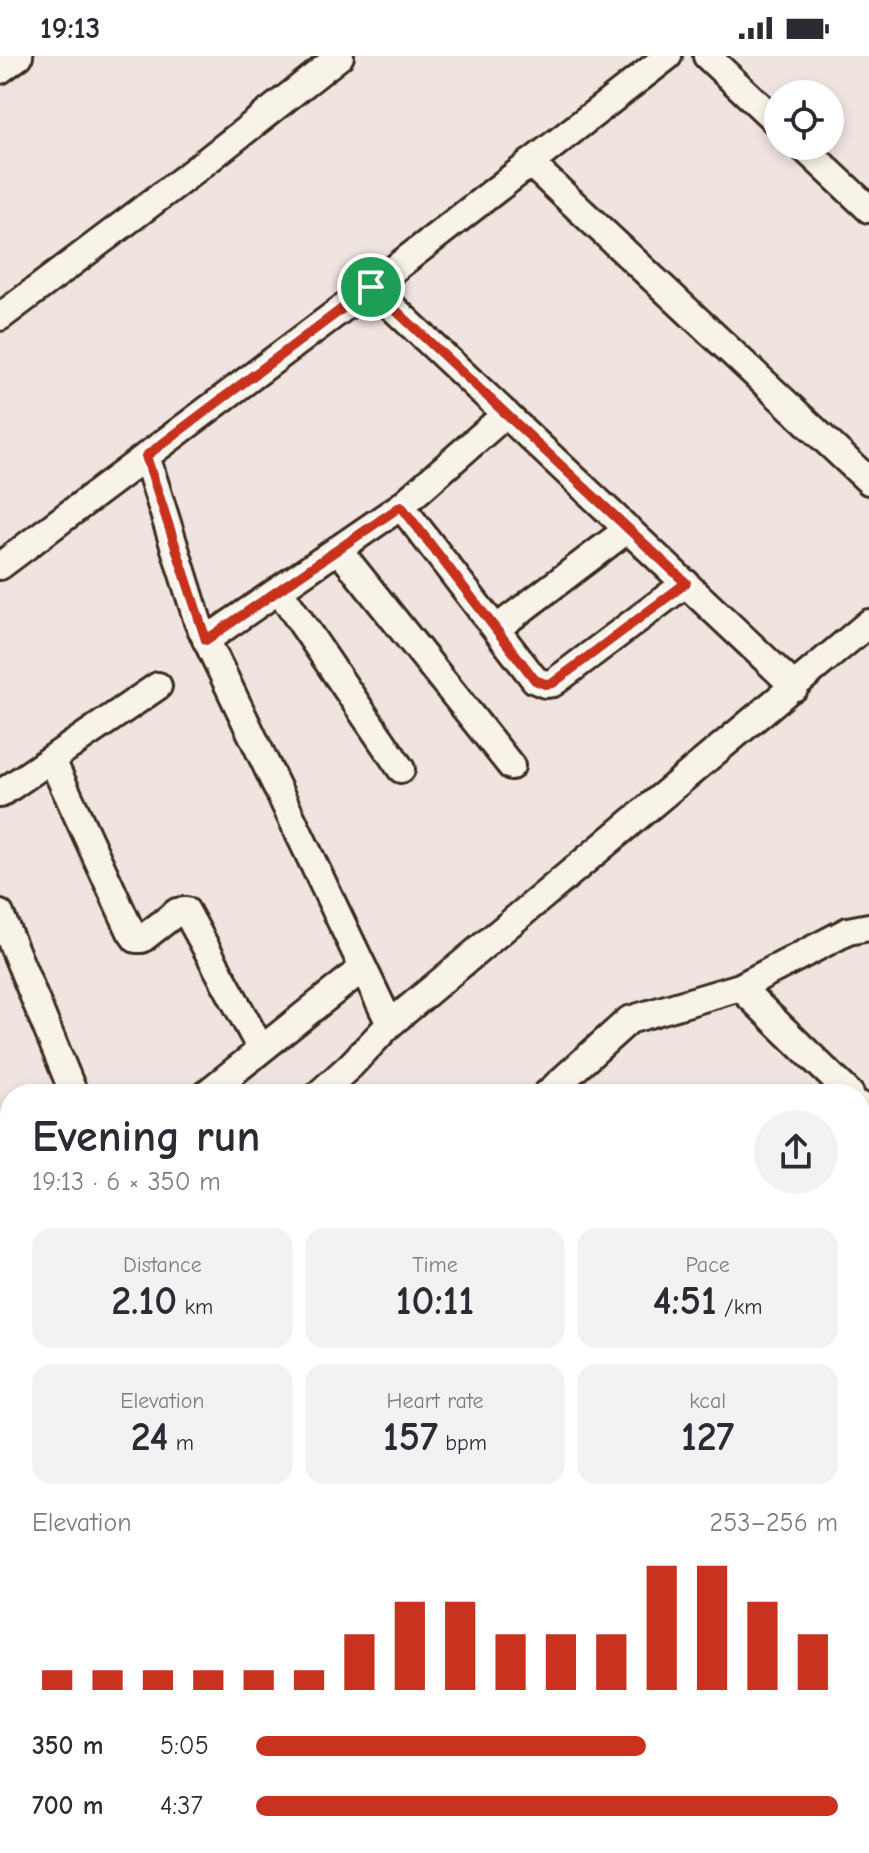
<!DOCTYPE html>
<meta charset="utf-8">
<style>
:root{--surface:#fff;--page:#f2f2f3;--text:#2b2b33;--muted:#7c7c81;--accent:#c8321e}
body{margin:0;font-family:"Comic Neue",sans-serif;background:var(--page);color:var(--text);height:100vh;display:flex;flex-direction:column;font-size:30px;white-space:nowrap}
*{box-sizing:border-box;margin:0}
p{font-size:26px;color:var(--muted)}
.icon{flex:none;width:44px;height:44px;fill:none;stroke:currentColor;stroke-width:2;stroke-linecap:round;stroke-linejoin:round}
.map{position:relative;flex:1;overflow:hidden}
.details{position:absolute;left:0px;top:1028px;width:870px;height:770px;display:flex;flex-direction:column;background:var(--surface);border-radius:32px 32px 0 0;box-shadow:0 4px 12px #0003}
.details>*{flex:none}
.tools{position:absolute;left:764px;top:24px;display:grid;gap:16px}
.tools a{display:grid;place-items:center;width:80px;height:80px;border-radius:50%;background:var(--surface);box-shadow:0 4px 12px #0003;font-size:40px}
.pin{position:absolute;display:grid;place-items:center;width:68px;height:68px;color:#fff;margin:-34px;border:4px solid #fff;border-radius:50%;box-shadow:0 2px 8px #0007}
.round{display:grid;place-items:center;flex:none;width:84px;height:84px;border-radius:42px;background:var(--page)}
.headline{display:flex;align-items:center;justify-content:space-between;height:136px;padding:0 32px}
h1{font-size:44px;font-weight:700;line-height:60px}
.figures{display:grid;grid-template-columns:repeat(3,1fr);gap:12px;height:136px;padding:8px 32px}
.figures div{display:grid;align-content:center;border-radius:20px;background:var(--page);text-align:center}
.figures b{font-size:40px;font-weight:700}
.figures small{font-size:22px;font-weight:400}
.figures p{font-size:22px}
.chart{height:224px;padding:16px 32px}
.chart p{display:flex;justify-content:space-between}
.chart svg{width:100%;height:144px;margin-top:8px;stroke:var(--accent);stroke-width:6}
ul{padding:0 32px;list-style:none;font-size:26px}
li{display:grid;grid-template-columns:128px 96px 1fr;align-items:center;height:60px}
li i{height:20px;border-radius:10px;background:var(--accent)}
.status{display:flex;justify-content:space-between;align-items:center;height:56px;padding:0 40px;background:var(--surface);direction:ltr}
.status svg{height:22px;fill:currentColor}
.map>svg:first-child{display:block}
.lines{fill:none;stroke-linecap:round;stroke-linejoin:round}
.minor-casing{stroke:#3b2a1e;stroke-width:32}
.minor{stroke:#f7f3e8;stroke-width:26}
.route-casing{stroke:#fff;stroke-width:16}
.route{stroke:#c8321e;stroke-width:10}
</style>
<div class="status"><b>19:13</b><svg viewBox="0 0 49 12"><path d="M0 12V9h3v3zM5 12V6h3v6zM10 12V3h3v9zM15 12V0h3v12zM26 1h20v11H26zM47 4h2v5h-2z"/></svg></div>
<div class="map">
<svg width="869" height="1797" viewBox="0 0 869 1797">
<rect width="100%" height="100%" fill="#f0e4e1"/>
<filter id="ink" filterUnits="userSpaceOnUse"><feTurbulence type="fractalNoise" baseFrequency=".0125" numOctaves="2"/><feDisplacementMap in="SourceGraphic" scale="16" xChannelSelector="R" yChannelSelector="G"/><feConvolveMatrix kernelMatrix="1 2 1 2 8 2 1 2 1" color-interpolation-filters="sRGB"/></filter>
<g filter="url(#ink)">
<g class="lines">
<g class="minor-casing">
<path id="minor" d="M707,0L778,67
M0,14L19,0
M802,90L869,153
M530,107L869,425
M371,231L795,631
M0,261L186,121L340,0
M146,400L198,566L390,968
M401,450L535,624L545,628L553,627L686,527
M338,493L511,710
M0,510L371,231L668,0
M279,534L401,713
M496,573L628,473
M206,584L401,450L506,358
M52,704L131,876L136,883H142L177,856L186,855L261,993
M0,738L158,630
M0,858L74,1038
M740,931L850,1038
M206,1038L363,912
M319,1038L350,1010L390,968L869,567
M547,1038L629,964L740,931L848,875L869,871
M860,1049L869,1074
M860,1152L869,1144
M0,1222L10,1214
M860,1298L869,1306
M0,1314L10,1305
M0,1482L10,1504
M860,1498L869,1490
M0,1551L10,1544
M860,1552L869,1561
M860,1722L869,1713
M109,1788L113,1797
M567,1788L581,1793L583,1797
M790,1797L798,1788"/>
</g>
<use href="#minor" class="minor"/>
</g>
</g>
<g class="lines" filter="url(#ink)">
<g class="route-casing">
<path id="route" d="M371,231L686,527L553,627L545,628L535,624L401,450L206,584L146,400Z"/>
</g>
<use href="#route" class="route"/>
</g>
</svg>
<div class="tools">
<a><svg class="icon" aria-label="locate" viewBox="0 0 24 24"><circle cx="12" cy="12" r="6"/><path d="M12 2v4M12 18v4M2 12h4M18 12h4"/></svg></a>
</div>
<div class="pin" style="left:371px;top:231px;background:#1e9e55"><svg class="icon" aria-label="arrive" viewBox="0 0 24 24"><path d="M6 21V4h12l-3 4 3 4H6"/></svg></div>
<section class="details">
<div class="headline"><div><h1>Evening run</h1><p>19:13 · 6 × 350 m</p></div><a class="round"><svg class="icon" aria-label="share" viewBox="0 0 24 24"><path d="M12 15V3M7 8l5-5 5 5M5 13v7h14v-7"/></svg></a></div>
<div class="figures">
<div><p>Distance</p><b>2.10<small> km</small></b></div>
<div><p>Time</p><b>10:11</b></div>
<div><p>Pace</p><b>4:51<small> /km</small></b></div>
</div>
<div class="figures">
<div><p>Elevation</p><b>24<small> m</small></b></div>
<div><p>Heart rate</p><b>157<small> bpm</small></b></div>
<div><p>kcal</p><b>127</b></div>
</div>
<div class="chart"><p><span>Elevation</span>253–256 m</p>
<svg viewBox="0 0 160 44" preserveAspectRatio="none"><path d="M5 44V38M15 44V38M25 44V38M35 44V38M45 44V38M55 44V38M65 44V27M75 44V17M85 44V17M95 44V27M105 44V27M115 44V27M125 44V6M135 44V6M145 44V17M155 44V27"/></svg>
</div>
<ul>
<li><b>350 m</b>5:05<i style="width:67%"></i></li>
<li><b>700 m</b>4:37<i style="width:100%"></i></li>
</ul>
</section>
</div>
